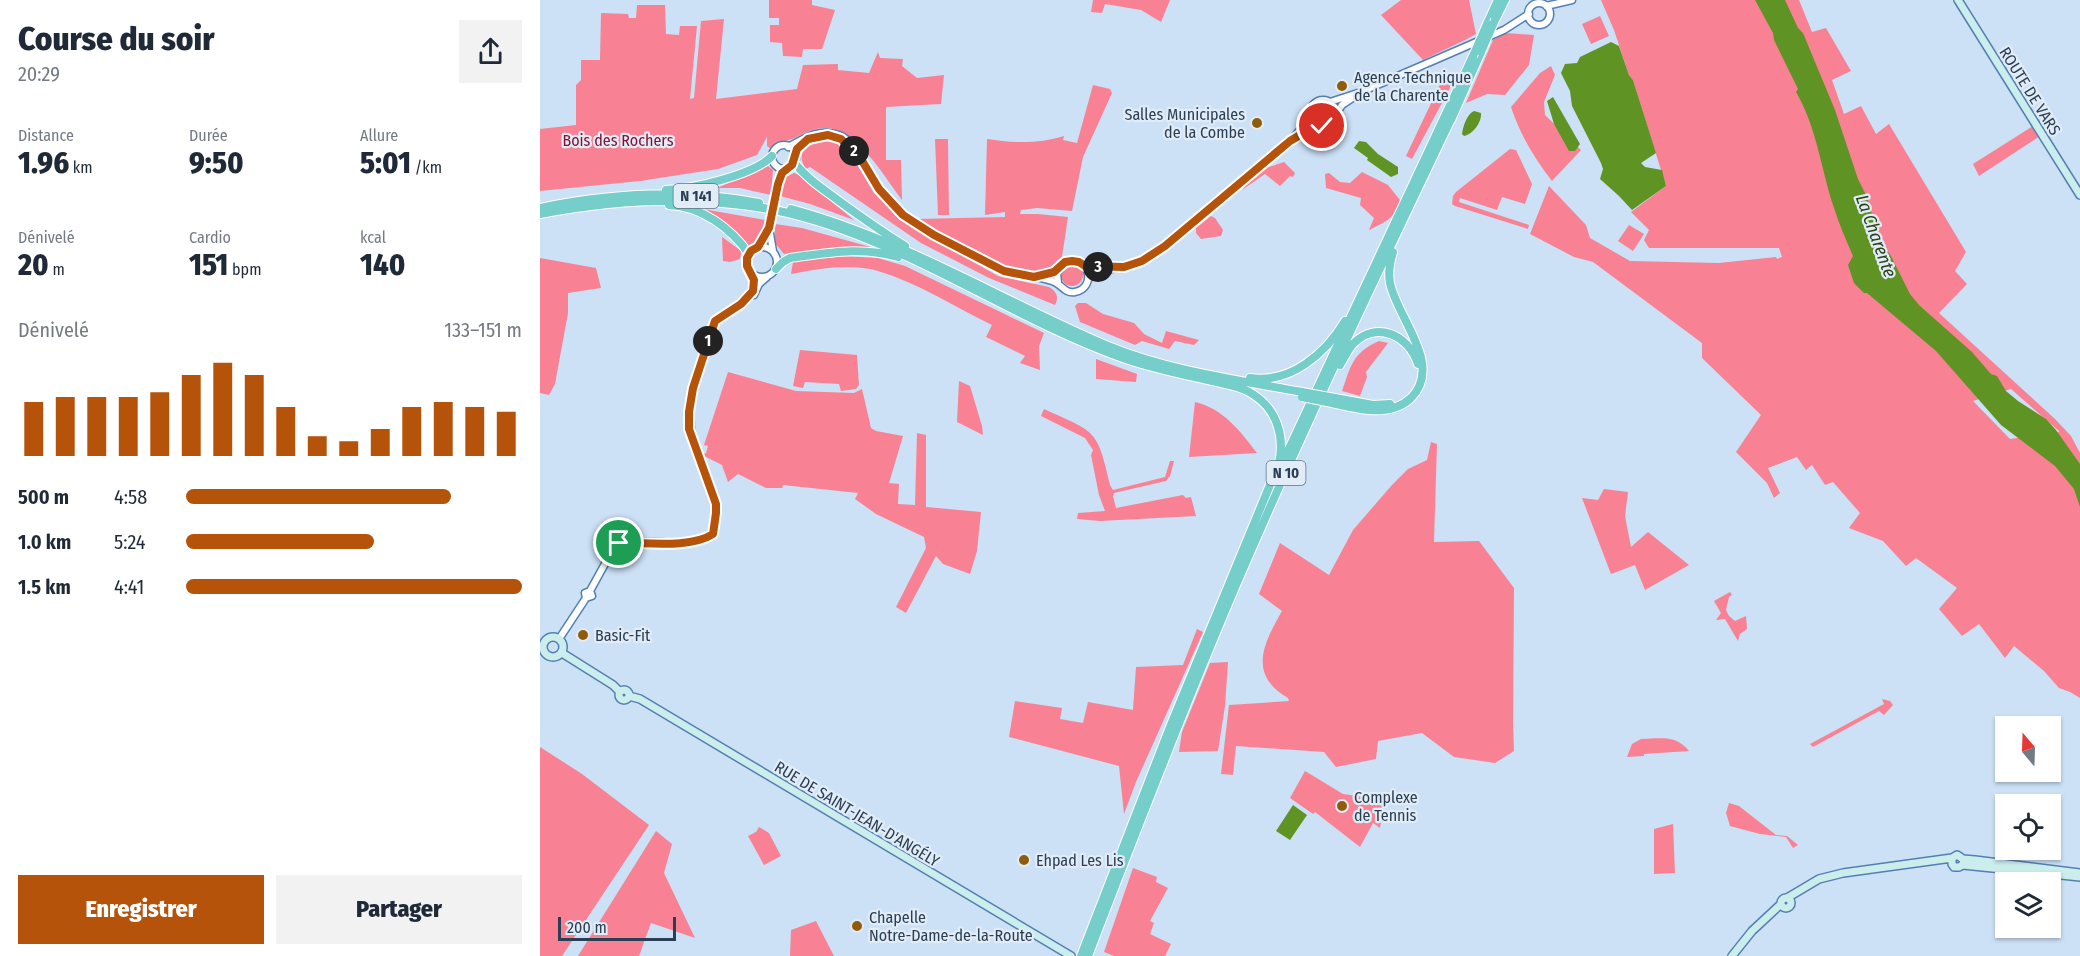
<!DOCTYPE html>
<html lang="fr">
<meta charset="utf-8">
<style>
:root{--surface:#fff;--page:#f2f2f3;--text:#1f2937;--muted:#747a83;--accent:#b45309}
body{margin:0;font-family:"Fira Sans Condensed",sans-serif;background:var(--page);color:var(--text);height:100vh;display:flex;flex-direction:column;font-size:22px;white-space:nowrap}
*{box-sizing:border-box;margin:0}
p{font-size:20px;color:var(--muted)}
.icon{flex:none;width:33px;height:33px;fill:none;stroke:currentColor;stroke-width:2;stroke-linecap:round;stroke-linejoin:round}
.map{position:relative;flex:1;overflow:hidden}
.sheet{display:flex;flex-direction:column;background:var(--surface);width:540px}
.sheet>*{flex:none}
.needle{width:39px;rotate:341deg}
.fabs{position:absolute;left:1455px;top:716px;display:grid;gap:12px}
.fabs a{display:grid;place-items:center;width:66px;height:66px;border-radius:0px;background:var(--surface);box-shadow:0 2px 4px #0004;font-size:30px}
.scale{position:absolute;left:18px;bottom:15px;width:118px;box-sizing:border-box;padding-left:6px;border:3px solid #2a3e54;border-top:0;font-size:16px;line-height:21px;white-space:nowrap;color:#2a3e54;-webkit-text-stroke:4px #e2ecf7;paint-order:stroke}
.pin{position:absolute;display:grid;place-items:center;width:51px;height:51px;color:#fff;margin:-26px;border:3px solid #fff;border-radius:50%;box-shadow:0 2px 6px #0007}
.km{position:absolute;width:30px;height:30px;margin:-15px;border-radius:50%;background:#222;color:#fff;font-size:16px;line-height:30px;text-align:center}
.round{display:grid;place-items:center;flex:none;width:63px;height:63px;border-radius:0px;background:var(--page)}
.overview{display:flex;align-items:center;justify-content:space-between;height:102px;padding:0 18px}
h1{font-size:33px;font-weight:800;line-height:45px}
.figures{display:grid;grid-template-columns:repeat(3,1fr);gap:9px;height:102px;padding:6px 18px}
.figures div{display:grid;align-content:center}
.figures b{font-size:30px;font-weight:800}
.figures small{font-size:16px;font-weight:400}
.figures p{font-size:16px}
.chart{height:168px;padding:12px 18px}
.chart p{display:flex;justify-content:space-between}
.chart svg{width:100%;height:108px;margin-top:6px;stroke:var(--accent);stroke-width:6}
.cta{display:flex;gap:12px;margin-top:auto;padding:12px 18px}
.cta a{flex:1;height:69px;border-radius:0px;background:var(--accent);color:#fff;font-size:24px;font-weight:800;line-height:69px;text-align:center}
.cta a+a{background:var(--page);color:var(--text)}
ul{padding:0 18px;list-style:none;font-size:20px}
li{display:grid;grid-template-columns:96px 72px 1fr;align-items:center;height:45px}
li i{height:15px;border-radius:8px;background:var(--accent)}
main{display:flex;flex:1;min-height:0}
.map>svg:first-child{display:block}
.green{fill:#f88293;fill-rule:evenodd}
.water{fill:#5f9424}
.lines{fill:none;stroke-linecap:round;stroke-linejoin:round}
.tertiary-casing{stroke:#5380b3;stroke-width:9}
.secondary-casing{stroke:#5380b3;stroke-width:10}
.trunk-casing{stroke:#fff;stroke-width:10}
.tertiary{stroke:#fff;stroke-width:6}
.secondary{stroke:#cbedec;stroke-width:7}
.trunk{stroke:#76cecb;stroke-width:8}
.tertiary-bridge-casing{stroke:#5380b3;stroke-width:9;stroke-linecap:butt}
.trunk-bridge-casing{stroke:#fff;stroke-width:10;stroke-linecap:butt}
.tertiary-bridge{stroke:#fff;stroke-width:6}
.trunk-bridge{stroke:#76cecb;stroke-width:8}
.route-casing{stroke:#fff;stroke-width:12}
.route{stroke:#b45309;stroke-width:8}
.poi-dot{fill:#8f5d0a;stroke:#e2ecf7;stroke-width:2}
.labels{text-anchor:middle;dominant-baseline:central;stroke-width:4.5;stroke-linejoin:round;paint-order:stroke}
.shield{fill:#e2ecf7;stroke:#617285;stroke-width:1.5}
.shield-label{font-size:15px;font-weight:bold;fill:#2a3e54}
.poi-label{font-size:16px;fill:#2a3e54;stroke:#e2ecf7;text-anchor:start}
.street-label{font-size:16px;fill:#2a3e54;stroke:#e2ecf7}
.park-label{font-size:16px;fill:#831332;stroke:#e2ecf7}
.water-label{font-size:18px;font-style:italic;fill:#2b4116;stroke:#e2ecf7}
</style>
<main>
<section class="sheet">
<div class="overview"><div><h1>Course du soir</h1><p>20:29</p></div><a class="round"><svg class="icon" aria-label="share" viewBox="0 0 24 24"><path d="M12 15V3M7 8l5-5 5 5M5 13v7h14v-7"/></svg></a></div>
<div class="figures">
<div><p>Distance</p><b>1.96<small> km</small></b></div>
<div><p>Durée</p><b>9:50</b></div>
<div><p>Allure</p><b>5:01<small> /km</small></b></div>
</div>
<div class="figures">
<div><p>Dénivelé</p><b>20<small> m</small></b></div>
<div><p>Cardio</p><b>151<small> bpm</small></b></div>
<div><p>kcal</p><b>140</b></div>
</div>
<div class="chart"><p><span>Dénivelé</span>133–151 m</p>
<svg viewBox="0 0 160 44" preserveAspectRatio="none"><path d="M5 44V22M15 44V20M25 44V20M35 44V20M45 44V18M55 44V11M65 44V6M75 44V11M85 44V24M95 44V36M105 44V38M115 44V33M125 44V24M135 44V22M145 44V24M155 44V26"/></svg>
</div>
<ul>
<li><b>500 m</b>4:58<i style="width:79%"></i></li>
<li><b>1.0 km</b>5:24<i style="width:56%"></i></li>
<li><b>1.5 km</b>4:41<i style="width:100%"></i></li>
</ul>
<div class="cta"><a>Enregistrer</a><a>Partager</a></div>
</section>
<div class="map">
<svg width="1540" height="956" viewBox="0 0 1540 956">
<rect width="100%" height="100%" fill="#cce0f6"/>
<path class="green" d="M229,0H272V5L295,10L282,49H263L262,57L243,56L242,43L230,42V25H239V18H229Z
M553,0H630L621,22L601,10L565,4L562,13L551,12Z
M861,0H929L936,34L925,40L883,60L841,15Z
M1061,0H1259L1272,32L1286,28L1311,71L1292,80L1304,114L1321,106L1336,134L1349,124L1426,252L1415,271L1427,284L1399,313L1515,419L1531,436L1540,453V698L1530,692L1519,688L1504,671L1474,646L1465,658L1439,624L1422,636L1399,609L1417,588L1376,558L1366,566L1343,541L1309,528L1320,513L1293,482L1285,485L1272,465L1266,470L1257,457L1228,468L1240,493L1234,498L1227,483L1196,452L1221,415L1162,358V343L1053,262L1034,257L990,234L1009,186L1046,225L1050,238L1090,261L1179,263L1236,257L1237,259L1242,257L1239,248H1109L1104,240L1109,230L1091,212L1126,186L1093,80L1089,75L1074,30ZM1471,389L1519,431V432L1470,439L1433,401Z
M97,5H125L126,34L139,35L140,26H157L150,99L154,98L161,21L184,19L176,99L257,89L263,65L298,64V70L329,73L338,52L340,58L363,59L362,66L377,78L404,75L401,104L346,107V160H361L362,200C345,178 317,128 285,128C267,128 256,141 236,143L230,148L227,146V137L217,155L178,169L100,181L0,191V129L36,125V85L41,80V60H60L61,13L88,14L89,18H96Z
M1060,16L1069,36L1051,44L1042,24Z
M966,33L994,35L989,65L965,95L947,94L926,103L953,40Z
M1011,66L1015,75L1004,102L1005,115L1041,150L1012,181C994,158 980,134 971,107L1000,73Z
M903,78L912,84L872,159L866,156Z
M553,85L570,89L572,93L543,157L532,211L497,208L481,210L480,214H498L528,217L522,257C517,260 512,267 507,269C474,282 406,235 377,219L465,217V212L445,215L447,139C472,143 499,144 524,136L523,140L537,143Z
M1493,126L1500,136L1439,176L1433,164Z
M395,139H408L409,215H398Z
M286,141L301,144L310,153L334,193L357,217L368,225L458,276L509,287C517,292 519,297 515,305L449,278L381,243L270,167L266,169C254,152 269,143 286,141Z
M970,149L976,150L992,184L985,204L962,197L957,210L920,198L919,202L989,225L988,229L915,206L912,204L913,196L916,192Z
M744,162L755,173L753,177L750,176L740,186L725,174L702,190L704,187L726,168Z
M228,166L233,170L231,195L200,188H177Z
M822,172L848,185L860,200C853,220 847,221 829,230L834,218L820,205L821,198L786,188L785,174L789,173L800,182L810,183Z
M254,173L259,175L314,220L270,204L240,196L246,177Z
M157,208L226,220L217,242L209,247L176,218Z
M671,216L675,218L683,230L681,236L661,239L656,233V228Z
M235,224L262,228L334,248L302,247L244,254L235,243Z
M1089,225L1104,234L1093,251L1078,241Z
M182,237L200,250L201,253L200,259L190,262L183,261Z
M301,256L338,258L365,266L504,333L499,346L500,370L480,363L485,356L446,337L452,325C415,307 378,283 338,271C310,263 279,269 251,274L253,262Z
M0,258L56,268L61,288L28,293V313L15,384L9,395L0,393Z
M521 275a11 11 0 1 1 22 0a11 11 0 1 1-22 0Z
M538,303H546L563,314L594,323L604,334L622,343L626,331L659,340L654,345L635,341L629,349L602,341L595,345L540,322L535,306Z
M839,341L848,343L826,372L827,377L820,396L802,391C811,366 812,353 839,341Z
M260,350L317,355L319,385L316,389L301,391L299,384L265,382L263,388L253,386Z
M556,359L597,374L596,382L556,379Z
M188,372L256,391L314,393L322,389L331,428L336,431L363,436L349,483L359,484L358,504L375,505L377,433L386,435V507L441,512L437,551L430,574L403,564L396,556L366,613L356,607L386,548L384,537L336,514L315,499L318,493L243,485L242,488H226L198,474L188,482L182,465L162,455L166,453L168,446L164,445Z
M419,381L430,386L442,426L443,435L417,422Z
M655,402C684,409 700,431 717,453L649,457Z
M504,409C556,433 557,428 570,485L573,490L625,477L630,461H634L630,476L626,481L574,493L573,496L576,508L643,495L646,498L651,497L656,516L560,521L537,519L538,513L565,511L559,495L551,455L553,450L545,438L501,416Z
M891,442L897,444L894,542L939,541L974,588L973,723L974,751L955,763L914,757L882,733L838,741L836,759L796,767L784,752L696,746L693,775L681,774L689,705L749,701L748,698C707,674 724,643 742,611L719,594L740,543L789,575L813,530L852,485L868,469L887,460Z
M1064,489L1088,492L1085,516L1091,547L1108,532L1149,565L1105,590L1095,565L1071,574L1042,498L1058,500Z
M1190,592L1192,595L1189,597L1186,610L1189,616L1195,621L1206,616L1207,629L1200,634L1198,641L1185,619L1176,620L1181,613L1174,601Z
M657,629L663,632L596,782L584,814L579,766L469,737L475,701L522,708L520,719L543,723L548,702L593,710L596,667L643,665Z
M688,662L685,706L678,751L639,752L642,732L670,663Z
M1342,699L1350,701L1353,705L1344,715L1339,711L1273,747L1270,744L1344,704Z
M1101,739C1121,739 1135,734 1149,751L1104,754V756L1087,757L1092,744Z
M0,747L42,774L109,825L22,956H0Z
M765,771L803,794L844,800L840,828L833,823L820,847L775,812L773,814L750,798Z
M1189,803L1199,806L1236,835L1247,836L1258,845L1253,848L1246,837L1220,834L1190,826L1186,813Z
M1133,824L1135,873L1114,874V829Z
M219,827L229,833L241,856L224,865L208,836L216,832Z
M116,831L132,844L124,873L155,938L111,923L99,956H38Z
M593,868L617,877L616,882L628,888L610,921L614,923L610,934L631,944L625,956H574L564,952Z
M276,921L294,956H250L251,930Z"/>
<path class="water" d="M1215,0H1245L1258,28L1263,33L1295,110L1318,179L1327,197L1339,239L1351,256L1370,294L1379,305L1432,352L1451,374L1457,376L1466,391L1478,401L1506,419L1516,430L1540,464V507L1534,489L1515,466L1461,425L1396,351L1327,293H1324L1314,283L1308,265L1313,256C1306,240 1299,224 1294,208C1281,169 1277,128 1256,92L1258,89L1234,40L1233,33Z
M1071,42L1079,46L1089,75L1093,80L1116,153L1101,163L1105,167L1122,170L1126,186L1092,210L1079,196L1060,179L1063,169L1061,163L1032,106L1030,91L1021,73L1025,64L1037,63L1040,57Z
M1013,97L1040,144L1035,151H1029L1014,124L1007,101Z
M934,111L941,113C942,122 933,134 924,136L922,134C923,126 927,114 934,111Z
M819,141L826,142L838,154L858,167V174L851,177L827,160L828,158L814,148Z
M753,805L767,815L750,840L736,831Z"/>
<g class="lines">
<g class="tertiary-casing">
<path id="tertiary" d="M988 14a11 11 0 1 1 22 0a11 11 0 1 1-22 0Z
M1006,6L1032,0
M770 113a13 13 0 1 1 26 0a13 13 0 1 1-26 0Z
M790,102L821,92L964,30L989,14
M796,114L802,105L811,99
M232 157a12 12 0 1 1 24 0a12 12 0 1 1-24 0Z
M248,147C265,138 279,128 299,135C317,141 328,173 339,189C365,224 408,245 447,263C468,274 490,274 512,281C521,283 524,294 535,292C557,288 550,254 525,263L517,273L518,283
M255,156L257,149L267,140
M235,199L238,184L246,169
M229,228L233,251
M207 262a15 15 0 1 1 30 0a15 15 0 1 1-30 0Z
M218,247L229,228L231,218
M545,266L569,267
M548,279L558,272L598,263L617,252L750,141L771,118
M214,295L219,284L227,277
M85,544C114,536 146,552 173,534L176,513V504L151,435L150,405L153,388L175,321L208,298L214,283L212,274
M50,591L72,551L76,548H83L84,543H79V547
M19,639L46,598L52,596L50,591L45,593L46,598"/>
</g>
<g class="secondary-casing">
<path id="secondary" d="M1418,0L1540,195
M3 647a10 10 0 1 1 20 0a10 10 0 1 1-20 0Z
M22,653L73,685L80,692
M79 695a5 5 0 1 1 10 0a5 5 0 1 1-10 0Z
M89,696L100,699L531,956
M1423,859L1424,864L1419,867H1414L1412,864V858L1417,855L1423,859L1435,860L1540,873
M1423,865L1540,877
M1241 903a5 5 0 1 1 10 0a5 5 0 1 1-10 0Z
M1247,898L1279,879L1303,873L1412,858
M1192,956L1212,931L1241,904"/>
</g>
<g class="trunk-casing">
<path id="trunk" d="M955,20L965,0
M947,24L958,0
M911,120L941,52
M254,162C266,178 283,189 299,201C321,217 342,232 365,246
M126,190C152,189 214,175 232,156
M129,205C161,206 191,228 209,254
M0,208C72,193 146,189 219,203
M251,209C363,239 462,301 568,346C629,371 697,380 762,392
M0,214C78,199 160,195 239,211C360,237 464,315 580,357C610,368 641,374 672,381C686,385 702,386 714,395C737,410 745,437 739,463L630,727L541,956
M236,269L243,262L250,258C288,253 321,246 358,257
M800,365C804,358 808,350 813,344C836,320 869,335 878,364
M710,378C751,384 786,353 805,321
M795,398L833,405L850,404
M792,403C818,409 850,418 871,398C904,365 857,318 850,283C848,273 850,262 853,252
M741,466L933,56
M548,956C596,831 644,707 696,585C764,427 838,272 912,117"/>
</g>
<use href="#tertiary" class="tertiary"/>
<use href="#secondary" class="secondary"/>
<use href="#trunk" class="trunk"/>
<g class="tertiary-bridge-casing">
<path id="tertiary-bridge" d="M231,218L235,199"/>
</g>
<g class="trunk-bridge-casing">
<path id="trunk-bridge" d="M941,52L955,20
M933,56L947,24
M762,392L795,398
M762,397L792,403"/>
</g>
<use href="#tertiary-bridge" class="tertiary-bridge"/>
<use href="#trunk-bridge" class="trunk-bridge"/>
</g>
<g class="lines">
<g class="route-casing">
<path id="route" d="M79,543C104,542 150,549 173,534L176,513V504L149,429V412L153,388L175,321L201,304L213,291L214,280L207,266V258L211,251L218,247L229,228L238,184L242,173L252,165L257,149L268,139L288,135L301,139L321,159L339,189L363,215L394,235L464,271L494,277L514,272L525,262L532,261L539,262L545,266L584,267L602,261L625,246L750,141L775,126H782"/>
</g>
<use href="#route" class="route"/>
</g>
<g class="poi-dot">
<circle cx="802" cy="86" r="6"/>
<circle cx="717" cy="123" r="6"/>
<circle cx="43" cy="635" r="6"/>
<circle cx="802" cy="806" r="6"/>
<circle cx="484" cy="860" r="6"/>
<circle cx="317" cy="926" r="6"/>
</g>
<g class="labels">
<g class="shield">
<rect x="133.5" y="184" width="45" height="24" rx="4.5"/>
<rect x="726.5" y="461" width="39" height="24" rx="4.5"/>
</g>
<g class="shield-label">
<text x="156" y="196">N 141</text>
<text x="746" y="473">N 10</text>
</g>
<g class="poi-label">
<text x="814" y="77">Agence Technique<tspan x="814" dy="18">de la Charente</tspan></text>
<text x="705" y="114" text-anchor="end">Salles Municipales<tspan x="705" dy="18">de la Combe</tspan></text>
<text x="55" y="635">Basic-Fit</text>
<text x="814" y="797">Complexe<tspan x="814" dy="18">de Tennis</tspan></text>
<text x="496" y="860">Ehpad Les Lis</text>
<text x="329" y="917">Chapelle<tspan x="329" dy="18">Notre-Dame-de-la-Route</tspan></text>
</g>
<g class="street-label">
<text transform="translate(1490 91) rotate(58)">ROUTE DE VARS</text>
<text transform="translate(317 814) rotate(31)">RUE DE SAINT-JEAN-D'ANGÉLY</text>
</g>
<g class="park-label">
<text x="78" y="140">Bois des Rochers</text>
</g>
<g class="water-label">
<text transform="translate(1336 236) rotate(70)">La Charente</text>
</g>
</g>
</svg>
<div class="fabs">
<a><svg class="needle" viewBox="-14 -14 28 28"><path d="M0-13l5 13h-10z" fill="#e53935"/><path d="M0 13l5-13h-10z" fill="#747a83"/></svg></a>
<a><svg class="icon" aria-label="locate" viewBox="0 0 24 24"><circle cx="12" cy="12" r="6"/><path d="M12 2v4M12 18v4M2 12h4M18 12h4"/></svg></a>
<a><svg class="icon" aria-label="layers" viewBox="0 0 24 24"><path d="M12 4l9 5-9 5-9-5zM3 14l9 5 9-5"/></svg></a>
</div>
<div class="scale">200 m</div>
<div class="pin" style="left:79px;top:543px;background:#1e9e55"><svg class="icon" aria-label="arrive" viewBox="0 0 24 24"><path d="M6 21V4h12l-3 4 3 4H6"/></svg></div>
<div class="pin" style="left:782px;top:126px;background:#d93025"><svg class="icon" aria-label="check" viewBox="0 0 24 24"><path d="M5 12l5 5 9-10"/></svg></div>
<b class="km" style="left:168px;top:341px">1</b>
<b class="km" style="left:314px;top:151px">2</b>
<b class="km" style="left:558px;top:267px">3</b>
</div>
</main>
